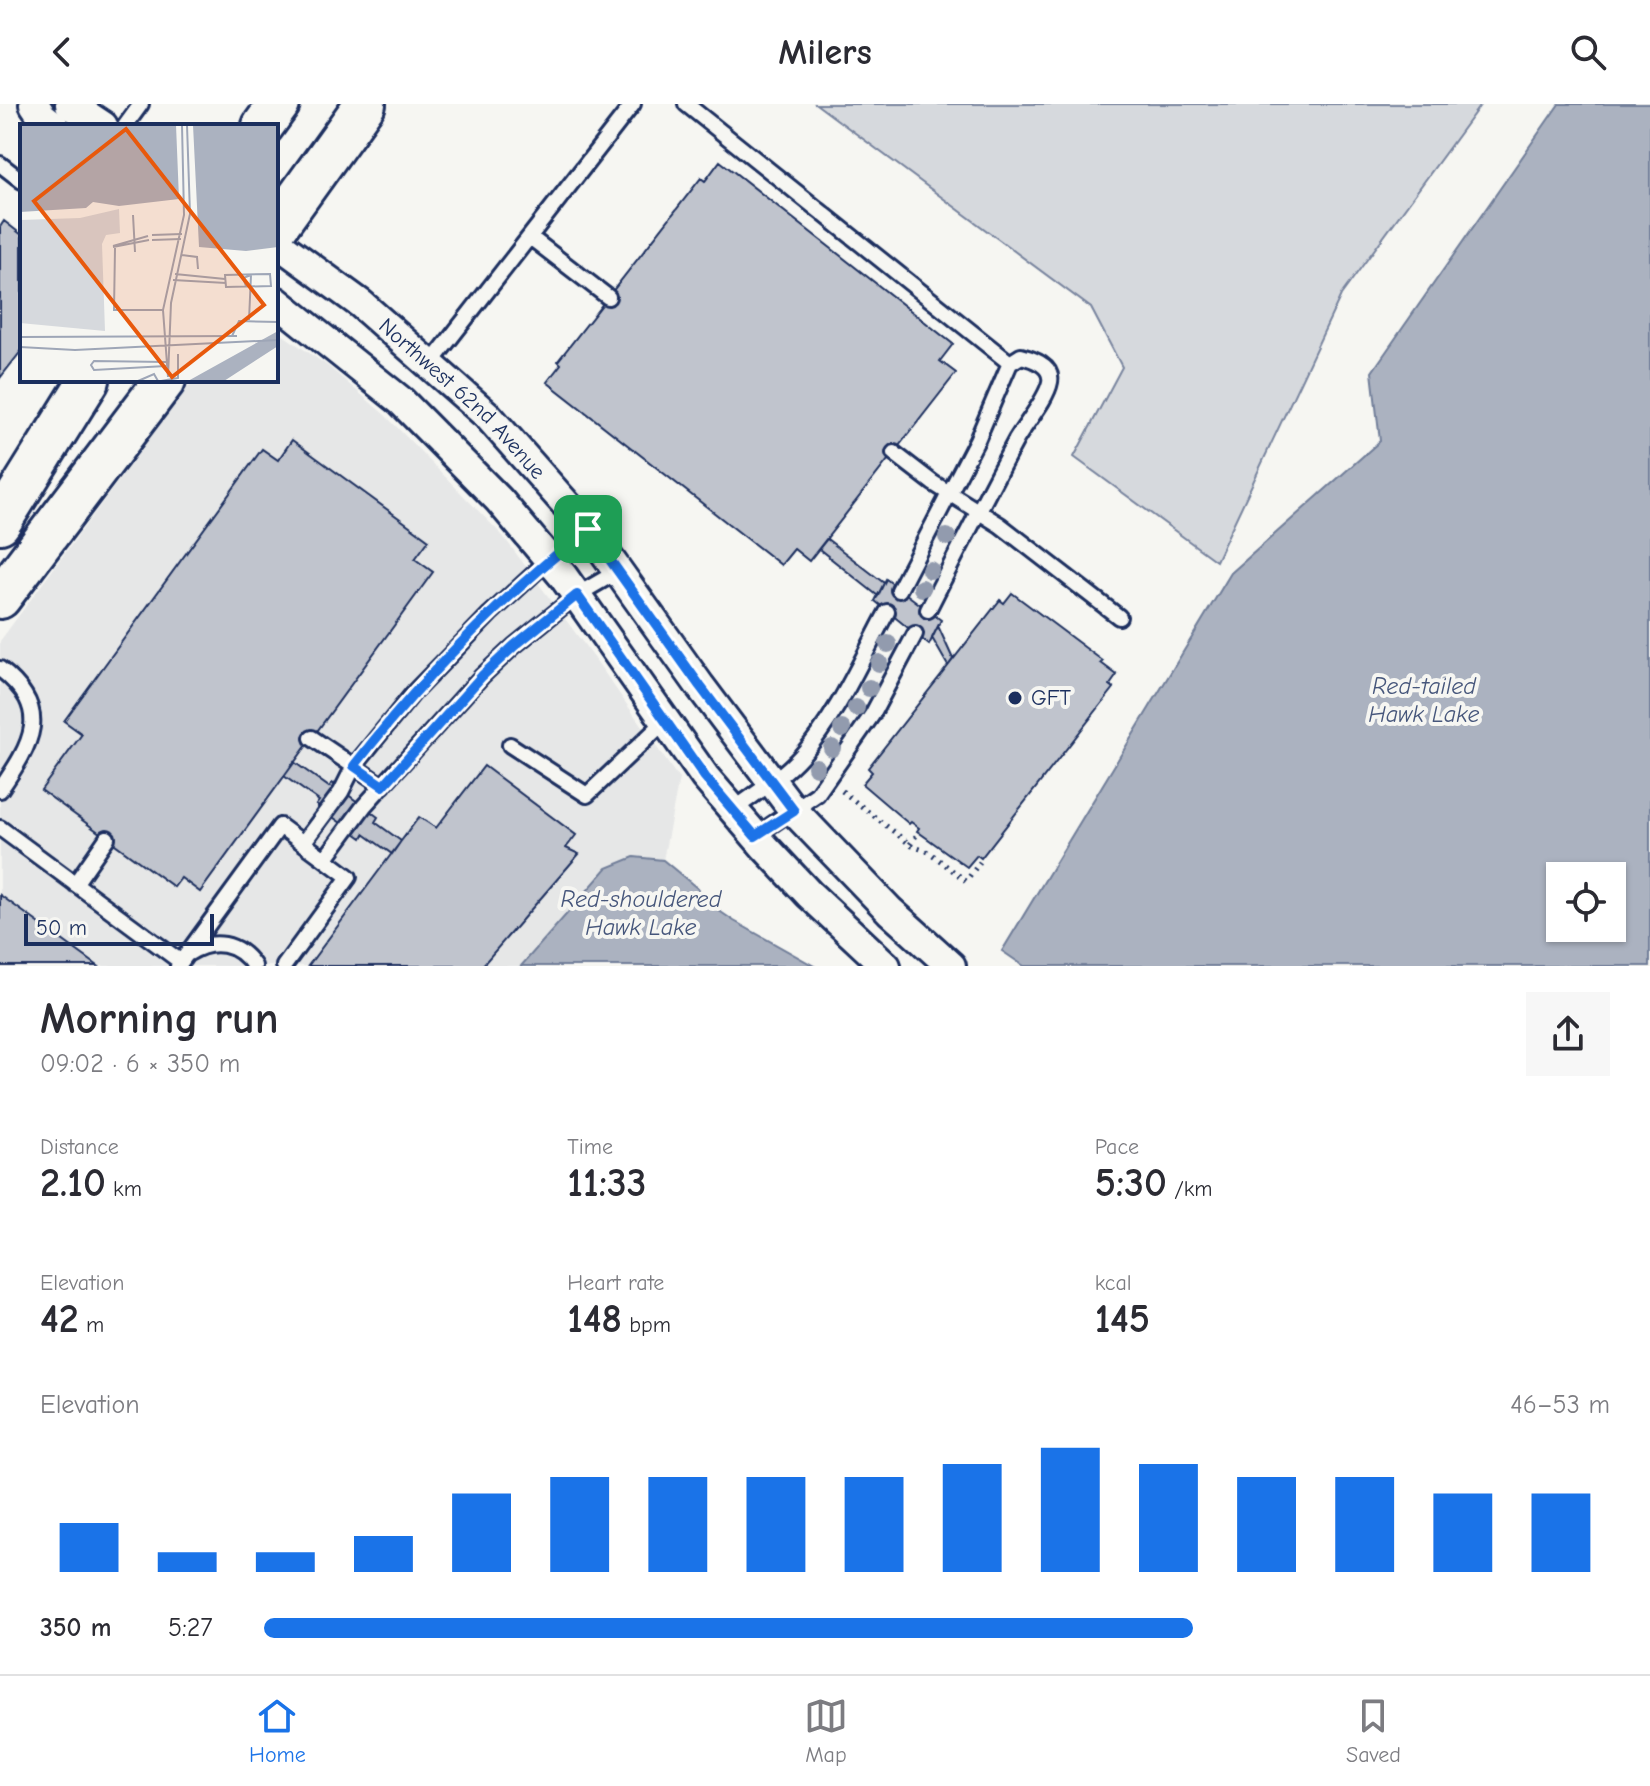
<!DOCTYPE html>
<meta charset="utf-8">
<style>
:root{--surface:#fff;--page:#f7f7f7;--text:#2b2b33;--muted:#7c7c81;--line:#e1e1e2;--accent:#1a73e8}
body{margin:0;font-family:"Comic Neue",sans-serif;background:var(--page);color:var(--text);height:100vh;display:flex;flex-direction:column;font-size:30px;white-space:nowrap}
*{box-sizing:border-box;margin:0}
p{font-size:26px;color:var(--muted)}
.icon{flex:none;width:44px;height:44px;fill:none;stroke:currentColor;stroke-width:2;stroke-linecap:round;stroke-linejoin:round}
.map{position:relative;height:862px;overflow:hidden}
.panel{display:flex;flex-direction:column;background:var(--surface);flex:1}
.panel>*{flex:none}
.controls{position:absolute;left:1546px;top:758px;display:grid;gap:16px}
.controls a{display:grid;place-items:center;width:80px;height:80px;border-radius:0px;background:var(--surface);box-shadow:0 2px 6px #0004;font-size:40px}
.scale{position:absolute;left:24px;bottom:20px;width:190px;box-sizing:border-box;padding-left:8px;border:4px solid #1b2f5e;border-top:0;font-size:22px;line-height:28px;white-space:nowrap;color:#1b2f5e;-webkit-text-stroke:6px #f6f6f2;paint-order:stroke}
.pin{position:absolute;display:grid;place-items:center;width:68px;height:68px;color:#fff;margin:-34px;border-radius:16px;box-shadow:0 4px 12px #0006}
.round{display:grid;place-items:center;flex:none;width:84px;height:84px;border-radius:0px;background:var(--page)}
.overview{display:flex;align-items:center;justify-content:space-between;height:136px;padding:0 40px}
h1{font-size:44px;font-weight:700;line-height:60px}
.figures{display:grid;grid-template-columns:repeat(3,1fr);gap:12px;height:136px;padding:8px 40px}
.figures div{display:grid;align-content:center}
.figures b{font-size:40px;font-weight:700}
.figures small{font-size:22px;font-weight:400}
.figures p{font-size:22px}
.chart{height:224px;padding:16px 40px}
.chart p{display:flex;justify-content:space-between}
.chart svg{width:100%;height:144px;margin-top:8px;stroke:var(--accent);stroke-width:6}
ul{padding:0 40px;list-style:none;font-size:26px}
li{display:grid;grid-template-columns:128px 96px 1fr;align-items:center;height:60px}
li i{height:20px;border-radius:10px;background:var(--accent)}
header{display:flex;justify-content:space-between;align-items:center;height:104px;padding:0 40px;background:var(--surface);font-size:36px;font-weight:700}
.menu{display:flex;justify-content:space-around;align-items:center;height:112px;border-top:2px solid var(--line);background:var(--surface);font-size:22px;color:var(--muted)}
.menu a{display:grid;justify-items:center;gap:4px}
.menu .active{color:var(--accent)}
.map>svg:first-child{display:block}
.built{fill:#e6e7e7}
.green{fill:#d6d9dd;stroke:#78849e;stroke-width:2}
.water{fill:#abb2c0;stroke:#717e99;stroke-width:2;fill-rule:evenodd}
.building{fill:#c0c4cd;stroke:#1b2f5e;stroke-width:2}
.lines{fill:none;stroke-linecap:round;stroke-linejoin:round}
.service-casing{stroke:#1b2f5e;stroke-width:20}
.minor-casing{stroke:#1b2f5e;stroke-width:34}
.secondary-casing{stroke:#1b2f5e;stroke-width:46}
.path{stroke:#1b2f5e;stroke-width:5;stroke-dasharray:2 6;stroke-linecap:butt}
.service{stroke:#f6f6f2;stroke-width:14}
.minor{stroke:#f6f6f2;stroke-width:28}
.secondary{stroke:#f6f6f2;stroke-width:40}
.tree{fill:#929bae}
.route-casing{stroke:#fff;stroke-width:16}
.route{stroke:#1a73e8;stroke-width:10}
.poi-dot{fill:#1b2f5e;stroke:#f6f6f2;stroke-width:3}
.labels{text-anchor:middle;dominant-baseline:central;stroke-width:8;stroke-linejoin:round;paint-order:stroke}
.street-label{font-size:22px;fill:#1b2f5e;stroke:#f6f6f2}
.poi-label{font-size:22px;fill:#1b2f5e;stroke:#f6f6f2;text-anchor:start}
.water-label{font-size:24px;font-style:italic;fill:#46567b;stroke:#f6f6f2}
.inset-road{fill:none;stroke:#9ea6b7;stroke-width:2}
.view{fill:#e8590c;fill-opacity:0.15;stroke:#e8590c;stroke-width:4}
.inset-edge{fill:none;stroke:#1b2f5e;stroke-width:4}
</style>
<header><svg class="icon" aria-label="back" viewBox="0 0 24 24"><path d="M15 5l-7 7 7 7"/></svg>Milers<svg class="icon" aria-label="search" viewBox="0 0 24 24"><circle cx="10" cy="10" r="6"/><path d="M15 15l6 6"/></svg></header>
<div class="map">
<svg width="1650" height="862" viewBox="0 0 1650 862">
<rect width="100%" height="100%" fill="#f6f6f2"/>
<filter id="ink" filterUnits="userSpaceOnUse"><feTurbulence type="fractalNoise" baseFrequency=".0125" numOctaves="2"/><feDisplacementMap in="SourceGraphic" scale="16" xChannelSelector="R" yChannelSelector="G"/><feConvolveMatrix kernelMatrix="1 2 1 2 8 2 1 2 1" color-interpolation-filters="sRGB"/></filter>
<g filter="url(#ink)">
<path class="built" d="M276,226L328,262L385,311L503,432L595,555L679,675L663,756L634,753L607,764L521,862H0V537L193,276H276Z"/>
<path class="green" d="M816,0H1481L1341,191L1216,457L1074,353L1122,263L1091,204Z"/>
<path class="water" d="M1559,0H1650V862H1024L1002,847L1231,469L1380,337L1372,268ZM1560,772H1612V824H1560Z
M634,753L663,756L697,784L715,804L734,817L814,862H521L607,764Z"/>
<path class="building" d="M720,57L953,240L940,257L956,269L809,457L794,445L781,461L547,278L561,260L558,257L701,74L705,77Z
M4,117L22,131V246L0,274V123Z
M292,336L429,436L415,455L433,468L200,788L181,774L174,783L41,686L82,630L64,617L262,345L278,356Z
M827,435L884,479L878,492L819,445Z
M886,475L941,516L929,541L875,497Z
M1012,489L1103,557L1101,559L1117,571L1110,581L1114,584L981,754L977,751L967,763L917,727L919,724L911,718L909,720L862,680L872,668L868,664L1000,496L1004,499Z
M938,522L953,555L948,562L932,534Z
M294,658L329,683L332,679L378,713L375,718L401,737L392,750L364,730L362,734L316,701L319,697L284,672Z
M484,662L576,731L566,744L579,750L482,862H308L419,713L436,724Z
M0,791L98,862H0Z"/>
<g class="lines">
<g class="service-casing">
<path id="service" d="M686,0L1010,259
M125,22L141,0
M0,60L22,77
M530,133L608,193
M431,259L633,0
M894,349L933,379L1000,421L1119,513
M899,486L977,336L1010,259L1021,252C1033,255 1053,262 1050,278C1047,295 1025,320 1016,336C986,392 957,449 928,506
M0,565C53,606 32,639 0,686
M312,634L383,682
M510,641L587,691L665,617
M733,706C756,689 782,673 801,652C838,611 861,556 887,508
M0,724L181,858
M755,732L817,690L872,611L915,530
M303,739L341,688L354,662L415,587L490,510L550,455L588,425
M325,755L364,702L482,572L514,542L577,491L620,466
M75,780L107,734
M189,849C213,834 238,838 254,862
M178,862L280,722L349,773L284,862"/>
</g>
<g class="minor-casing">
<g id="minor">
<path d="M34,0L42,12L55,22"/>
<path d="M70,0L103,22"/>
<path id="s1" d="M276,138L361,200L488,312L588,425L700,582L794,707L890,807L951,862"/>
<path d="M276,197L401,297L499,396L563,472L705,673L764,742L809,790L886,862"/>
</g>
</g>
<g class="secondary-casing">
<path id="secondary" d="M263,22L279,0
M276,124L365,0
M0,419L89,276
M0,494L165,276"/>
</g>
<path class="path" d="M842,687L912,742L929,748L966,777L980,758
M910,740L919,728"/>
<use href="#service" class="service"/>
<use href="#minor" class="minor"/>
<use href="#secondary" class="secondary"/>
</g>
<g class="tree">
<circle cx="947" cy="433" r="9"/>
<circle cx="930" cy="466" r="9"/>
<circle cx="922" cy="484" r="9"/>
<circle cx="888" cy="540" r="9"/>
<circle cx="879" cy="559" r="9"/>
<circle cx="869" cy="584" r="9"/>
<circle cx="856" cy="604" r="9"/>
<circle cx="842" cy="625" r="9"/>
<circle cx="832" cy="644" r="9"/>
<circle cx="816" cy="663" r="9"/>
</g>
</g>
<g class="lines" filter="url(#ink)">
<g class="route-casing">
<path id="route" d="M588,425L700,582L794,707L755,732L705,673L577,491L514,542L482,572L383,682L354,662C422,574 501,494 588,425Z"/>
</g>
<use href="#route" class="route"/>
</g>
<circle class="poi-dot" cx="1015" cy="594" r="8"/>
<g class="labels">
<g class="street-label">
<text stroke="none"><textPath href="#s1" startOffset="244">Northwest 62nd Avenue</textPath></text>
</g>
<g class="poi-label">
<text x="1031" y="594">GFT</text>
</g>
<g class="water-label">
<text x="1424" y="582">Red-tailed<tspan x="1424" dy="28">Hawk Lake</tspan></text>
<text x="641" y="795">Red-shouldered<tspan x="641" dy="28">Hawk Lake</tspan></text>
</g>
</g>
<g transform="translate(20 20)">
<rect width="258" height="258" fill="#f6f6f2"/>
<path d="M99,85L100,109L86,111L82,120L85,207L0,199V96L60,94Z" fill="#d6d9dd"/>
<path d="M0,1H156L159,75L99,82L73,78L66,84L0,88ZM173,1H258V123L226,127L179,123ZM258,207V222L204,257H168Z" fill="#abb2c0"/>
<path class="inset-road" d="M113,91L115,128M132,111L162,110M132,116L161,115M93,122L128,112M93,123L129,116M162,131L177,133L178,145M155,150L205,155M250,150L251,162L206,163L205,151ZM153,156L206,159M226,162L223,154L231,151L229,196M93,186H143M94,186L95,124M212,212L219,197L258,198M0,213L217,212M0,223L55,226L258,216M146,238L74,237L71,241L74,246L146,242M148,253L143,186L164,91L162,1M148,253L151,179L170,90L167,1M118,257L134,250L138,257M141,257L158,254V230"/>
<path class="view" d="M106,5L244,181L152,253L14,77Z"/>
<rect width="258" height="258" class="inset-edge"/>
</g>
</svg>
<div class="controls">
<a><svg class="icon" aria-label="locate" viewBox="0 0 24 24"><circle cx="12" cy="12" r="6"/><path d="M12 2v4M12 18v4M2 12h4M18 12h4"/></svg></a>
</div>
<div class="scale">50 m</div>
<div class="pin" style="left:588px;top:425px;background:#1e9e55"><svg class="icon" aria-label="arrive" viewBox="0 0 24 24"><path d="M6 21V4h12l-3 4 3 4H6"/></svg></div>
</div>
<section class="panel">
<div class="overview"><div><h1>Morning run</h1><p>09:02 · 6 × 350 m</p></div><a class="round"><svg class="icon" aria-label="share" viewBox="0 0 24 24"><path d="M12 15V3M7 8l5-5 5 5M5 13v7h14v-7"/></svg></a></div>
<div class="figures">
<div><p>Distance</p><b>2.10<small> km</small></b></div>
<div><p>Time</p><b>11:33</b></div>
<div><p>Pace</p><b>5:30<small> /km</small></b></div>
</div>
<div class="figures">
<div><p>Elevation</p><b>42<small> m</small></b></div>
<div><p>Heart rate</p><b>148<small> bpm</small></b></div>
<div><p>kcal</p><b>145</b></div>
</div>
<div class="chart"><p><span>Elevation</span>46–53 m</p>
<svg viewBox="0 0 160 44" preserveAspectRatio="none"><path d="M5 44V29M15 44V38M25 44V38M35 44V33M45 44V20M55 44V15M65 44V15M75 44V15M85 44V15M95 44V11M105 44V6M115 44V11M125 44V15M135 44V15M145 44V20M155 44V20"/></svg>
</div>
<ul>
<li><b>350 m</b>5:27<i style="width:69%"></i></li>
</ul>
</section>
<nav class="menu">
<a class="active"><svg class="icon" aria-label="home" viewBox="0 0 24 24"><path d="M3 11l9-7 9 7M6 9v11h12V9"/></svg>Home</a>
<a><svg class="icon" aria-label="map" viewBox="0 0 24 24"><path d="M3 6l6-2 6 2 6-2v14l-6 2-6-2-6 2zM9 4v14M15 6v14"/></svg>Map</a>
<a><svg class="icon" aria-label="saved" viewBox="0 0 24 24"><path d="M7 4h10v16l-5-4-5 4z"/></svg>Saved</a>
</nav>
